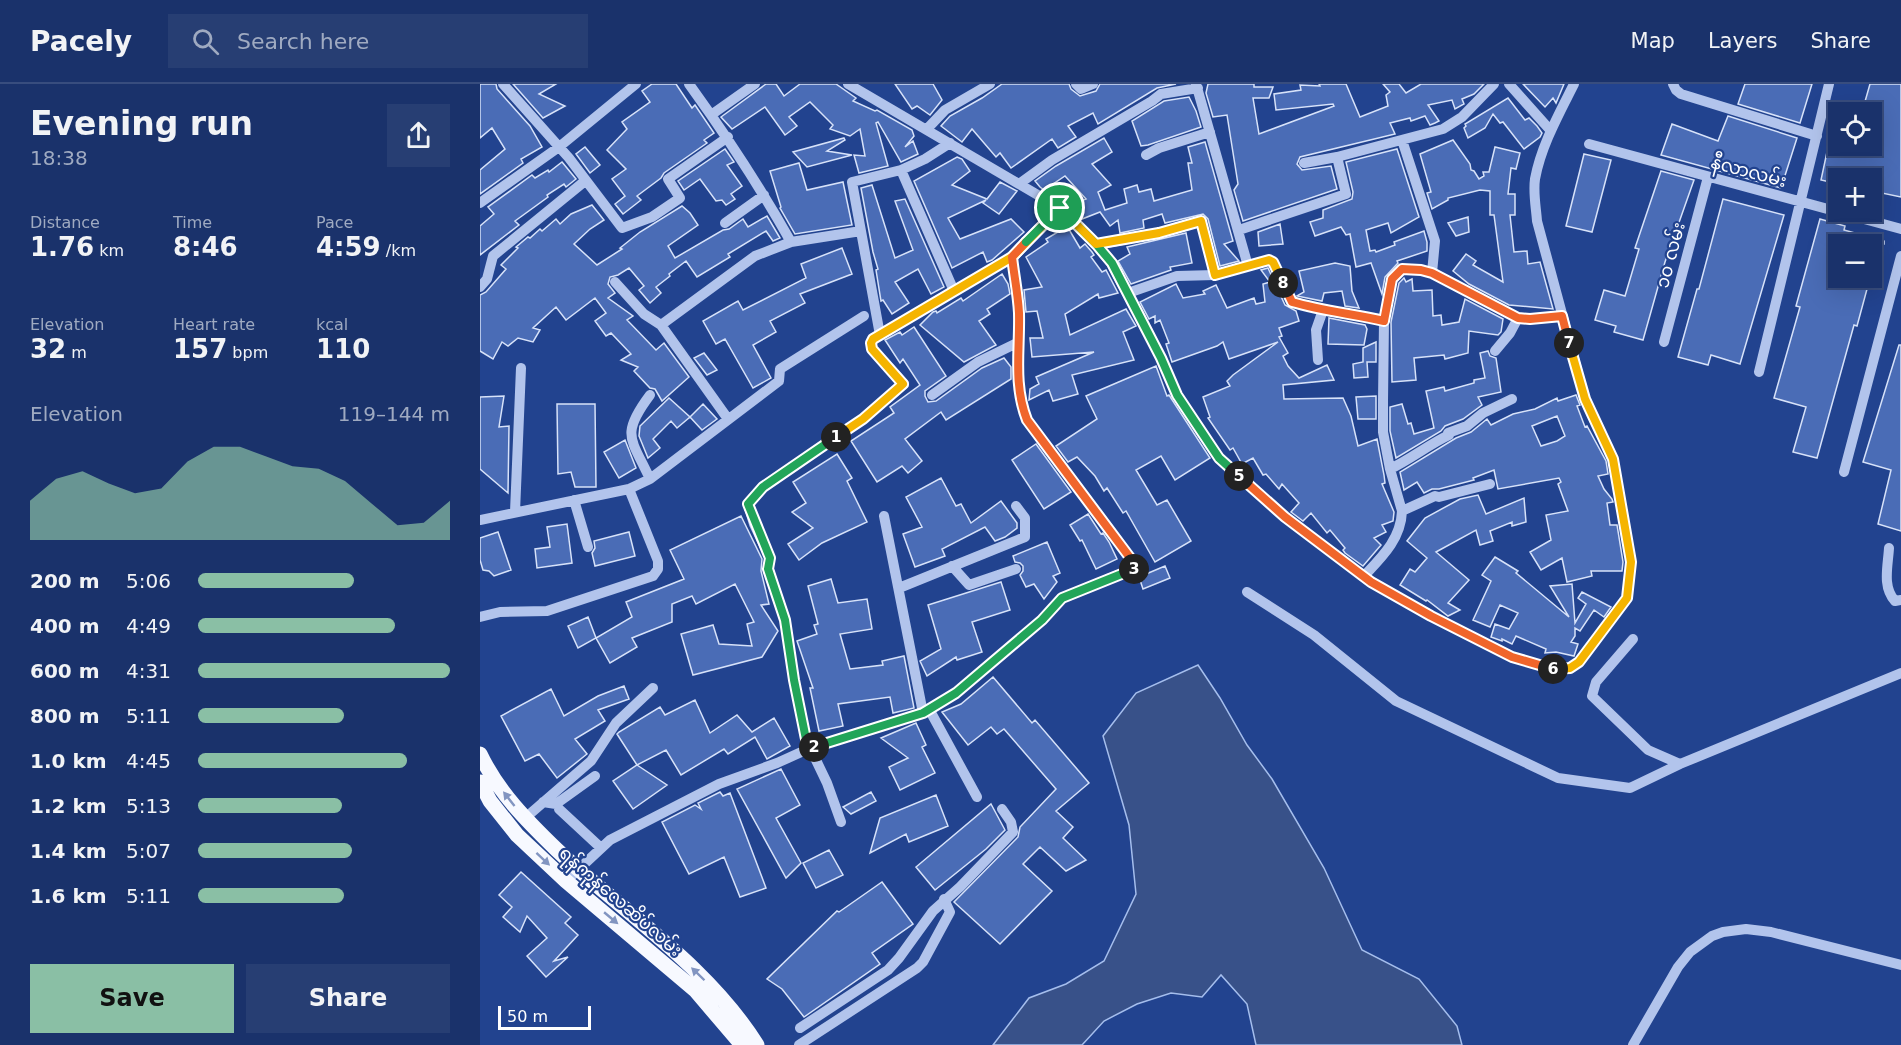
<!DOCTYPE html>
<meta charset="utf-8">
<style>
:root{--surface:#1a326b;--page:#273e73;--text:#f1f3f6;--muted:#9faac1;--line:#384d7e;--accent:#8abfa5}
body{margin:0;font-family:"DejaVu Sans","Noto Sans Myanmar",sans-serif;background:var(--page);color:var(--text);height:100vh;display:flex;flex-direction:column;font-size:22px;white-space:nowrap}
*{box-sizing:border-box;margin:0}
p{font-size:20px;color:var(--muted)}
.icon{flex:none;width:33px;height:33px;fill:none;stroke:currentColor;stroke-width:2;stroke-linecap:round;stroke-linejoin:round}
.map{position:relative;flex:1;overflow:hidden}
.side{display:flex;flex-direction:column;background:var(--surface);width:480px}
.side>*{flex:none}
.fabs{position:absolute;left:1348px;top:18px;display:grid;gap:12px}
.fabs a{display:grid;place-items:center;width:54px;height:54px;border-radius:0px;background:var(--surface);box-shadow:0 6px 24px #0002,0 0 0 2px var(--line);font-size:30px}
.scale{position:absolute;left:18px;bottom:15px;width:93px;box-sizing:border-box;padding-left:6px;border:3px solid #fff;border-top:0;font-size:16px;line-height:21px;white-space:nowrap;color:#fff;-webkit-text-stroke:4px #22438f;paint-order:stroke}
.pin{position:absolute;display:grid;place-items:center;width:51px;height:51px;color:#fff;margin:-26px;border:3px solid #fff;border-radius:50%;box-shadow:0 2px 6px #0007}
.km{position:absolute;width:30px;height:30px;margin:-15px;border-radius:50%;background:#222;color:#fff;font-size:16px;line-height:30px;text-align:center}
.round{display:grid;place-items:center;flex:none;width:63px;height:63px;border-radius:0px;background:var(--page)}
.overview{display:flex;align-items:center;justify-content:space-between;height:102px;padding:0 30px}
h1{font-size:33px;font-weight:700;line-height:45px}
.stats{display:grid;grid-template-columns:repeat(3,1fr);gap:9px;height:102px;padding:6px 30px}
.stats div{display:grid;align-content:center}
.stats b{font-size:26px;font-weight:700}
.stats small{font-size:16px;font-weight:400}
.stats p{font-size:16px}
.chart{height:168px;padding:12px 30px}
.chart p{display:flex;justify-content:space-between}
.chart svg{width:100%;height:108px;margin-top:6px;fill:var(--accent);opacity:.7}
.cta{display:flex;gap:12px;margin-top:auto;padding:12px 30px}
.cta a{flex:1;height:69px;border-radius:0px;background:var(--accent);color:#111;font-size:24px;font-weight:700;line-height:69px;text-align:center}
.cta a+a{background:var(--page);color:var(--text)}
ul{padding:0 30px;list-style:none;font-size:20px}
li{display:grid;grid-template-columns:96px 72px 1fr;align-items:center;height:45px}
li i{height:15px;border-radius:8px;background:var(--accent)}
header{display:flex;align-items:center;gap:36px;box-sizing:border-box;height:84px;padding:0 30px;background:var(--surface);border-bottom:2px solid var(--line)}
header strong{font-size:28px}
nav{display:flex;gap:33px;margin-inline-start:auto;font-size:21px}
.search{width:420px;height:54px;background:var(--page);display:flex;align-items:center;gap:15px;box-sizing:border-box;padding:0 21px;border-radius:0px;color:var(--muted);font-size:22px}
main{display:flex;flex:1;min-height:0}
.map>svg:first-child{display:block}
.water{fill:#385189;stroke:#a5beed;stroke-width:1.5}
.building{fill:#4a6cb6;stroke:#d7e2f9;stroke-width:1.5;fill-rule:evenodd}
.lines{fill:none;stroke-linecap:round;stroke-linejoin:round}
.minor{stroke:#b2c4ec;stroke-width:10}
.major{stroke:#f7f9ff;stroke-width:15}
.oneway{fill:#8295c1}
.split-1-casing{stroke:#fff;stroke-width:12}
.split-2-casing{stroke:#fff;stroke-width:12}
.split-3-casing{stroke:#fff;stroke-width:12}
.split-4-casing{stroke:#fff;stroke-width:12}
.split-5-casing{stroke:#fff;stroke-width:12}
.split-6-casing{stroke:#fff;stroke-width:12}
.split-7-casing{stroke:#fff;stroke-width:12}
.split-8-casing{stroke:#fff;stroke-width:12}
.split-9-casing{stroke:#fff;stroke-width:12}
.split-1{stroke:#f5b400;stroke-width:8}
.split-2{stroke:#22a559;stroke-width:8}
.split-3{stroke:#22a559;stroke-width:8}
.split-4{stroke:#f0652b;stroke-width:8}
.split-5{stroke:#22a559;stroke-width:8}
.split-6{stroke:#f0652b;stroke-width:8}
.split-7{stroke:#f5b400;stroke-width:8}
.split-8{stroke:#f0652b;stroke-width:8}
.split-9{stroke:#f5b400;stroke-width:8}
.labels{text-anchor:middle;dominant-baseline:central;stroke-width:4.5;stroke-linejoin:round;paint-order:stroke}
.street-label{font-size:18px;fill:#fff;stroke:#22438f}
</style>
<header>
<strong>Pacely</strong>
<div class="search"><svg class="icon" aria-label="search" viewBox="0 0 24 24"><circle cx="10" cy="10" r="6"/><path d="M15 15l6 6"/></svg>Search here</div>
<nav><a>Map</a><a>Layers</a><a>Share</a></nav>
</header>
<main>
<section class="side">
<div class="overview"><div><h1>Evening run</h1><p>18:38</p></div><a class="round"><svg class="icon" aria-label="share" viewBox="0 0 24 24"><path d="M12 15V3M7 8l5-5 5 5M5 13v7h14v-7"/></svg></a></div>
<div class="stats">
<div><p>Distance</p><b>1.76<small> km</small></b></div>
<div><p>Time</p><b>8:46</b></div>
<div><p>Pace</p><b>4:59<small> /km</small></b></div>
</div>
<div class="stats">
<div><p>Elevation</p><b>32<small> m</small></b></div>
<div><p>Heart rate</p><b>157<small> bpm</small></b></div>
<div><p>kcal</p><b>110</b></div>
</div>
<div class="chart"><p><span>Elevation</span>119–144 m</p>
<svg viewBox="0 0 160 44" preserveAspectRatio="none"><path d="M0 44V28L10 19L20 16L30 21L40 25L50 23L60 12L70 6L80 6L90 10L100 14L110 15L120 20L130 29L140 38L150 37L160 28V44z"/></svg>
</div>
<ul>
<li><b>200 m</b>5:06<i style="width:62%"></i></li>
<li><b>400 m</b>4:49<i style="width:78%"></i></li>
<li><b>600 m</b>4:31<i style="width:100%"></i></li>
<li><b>800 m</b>5:11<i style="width:58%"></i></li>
<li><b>1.0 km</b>4:45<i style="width:83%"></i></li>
<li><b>1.2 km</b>5:13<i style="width:57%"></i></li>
<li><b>1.4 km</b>5:07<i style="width:61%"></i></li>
<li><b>1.6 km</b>5:11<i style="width:58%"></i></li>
</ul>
<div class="cta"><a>Save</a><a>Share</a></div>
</section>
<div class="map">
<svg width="1421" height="961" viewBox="0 0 1421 961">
<rect width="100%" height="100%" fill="#22438f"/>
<path class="water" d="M718,581L740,614L767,661L792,695L844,784L882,866L939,895L977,942L982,961H776L767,920L741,891L722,913L691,909L657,920L624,937L602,961H513L549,914L586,900L624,877L656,810L649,741L623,652L656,609Z"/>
<path class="building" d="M0,0H16L17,5L50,42L62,63L41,75L43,79L0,110V86L25,65L12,44L0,54Z
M33,0H76L59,10L85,22L63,34Z
M172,0H196L212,24L215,21L234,49L224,56L227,59L184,89L181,94L157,112L161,116L143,130L135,120L145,112L132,95L146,85L127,66L147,45L142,38L170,18L162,7Z
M286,0H296L304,12L320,0H356L376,14L373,17L395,27L397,26L432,46L434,52L425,63L433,57L438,70L421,78L398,38L396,39L408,82L379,89L374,71L385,72L380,45L370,52L350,45L353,41L330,18L309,33L317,42L305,51L285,23L252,45L241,33Z
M415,0H453L462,16L450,31L437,22L432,25Z
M522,0H589L591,5L600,12L616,7L620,0H696L677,4L618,40L613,29L588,42L596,53L578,64L572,55L531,84L520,69L516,73L492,45L482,58L461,42L470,32L502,14Z
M728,0H774V3H793L789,14H773L779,50L854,22L853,20L796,26L794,10L821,6L820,1L840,2L839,0H866L880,33L908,22L906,11L910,8L903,0H919L926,9L941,0H1004L994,10L982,15L984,20L975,25L972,16L948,21L959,37L955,39L950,41L945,32L931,37L930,34L910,39L915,50L820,73L817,80L822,86L851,82L857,105L763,137L754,106L758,100L747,31L733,33L726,9Z
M1043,0H1084L1076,19L1073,14L1065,23Z
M1265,0H1332L1320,39L1258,20Z
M1390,0H1421V113L1392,107V94H1359V100L1341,96L1350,54L1359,56V62H1392V28H1382Z
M709,13L716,27L721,43L668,61L661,62L652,37L684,17Z
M1028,14L1045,36L1049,34L1057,42L1062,49L1060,53L1044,65L1023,38L1020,39L1013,30L1005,44L988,54L984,44L986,42L985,40Z
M1248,32L1317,54L1301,104L1181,71L1192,40L1238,57Z
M364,54L365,56L347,67L372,71L327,83L313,68Z
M624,54L632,68L612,80L631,101L618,108L625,126L647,119L644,105L657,101L659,108L671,105L674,117L712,106L708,79H712L708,63L725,58L753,157L744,160L759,177L740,182L728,135L723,130L685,139L682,130L663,136L664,144L640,149L638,136L630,142L620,128L602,135L593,126L595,125L592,121L606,115L585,92L564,106L560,103L555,97L576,82Z
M973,56L990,80L991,86L994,87L999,95L1004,92L1003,88H1009L1015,63L1040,69L1036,85L1031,84L1028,110H1035V131H1030L1034,168L1047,167L1048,180L1060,178L1073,225L1029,221L989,200L973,187L986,170L996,177L993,181L1023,198L1014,131H1010V107L1000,106L968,114V116L952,125L947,109L951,108L940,70Z
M105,63L120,81L110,89L96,70Z
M245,65L254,78L247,81L262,102L251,110L255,115L246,121L242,116L236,117L220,95L204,106L198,97Z
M917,65L939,133L911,149L908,139L886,146L890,167L895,166L896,168L915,161L914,158L944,147L947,158V167L917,177L918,179L905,193L902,210L891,179L876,183L870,150L866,151L861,143L835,152L830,138L843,134V126L872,115L873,108L866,78Z
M1104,70L1131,76L1112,148L1086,142Z
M477,73L482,75L490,87L472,101L507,115L520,98L537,107L519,130L503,119L506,116L468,134L480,155L531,135L544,148L512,176L507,178L503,168L472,184L434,97Z
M82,78L96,95L86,103L84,100L67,111L68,113L35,137L39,141L0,171V142L14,130L8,123L52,91L55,94L68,86L69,88Z
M319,79L327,106L363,98L372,141L315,150L300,124L301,123L290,87Z
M1181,87L1214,96L1185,178L1163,256L1134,248L1136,242L1115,236L1124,206L1145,212L1159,165L1155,164Z
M392,101L415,174L433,166L415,117L425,115L464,203L451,210L438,185L415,198L429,219L412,230L403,216L401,217L396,186L398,185L393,168L381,104Z
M1243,115L1304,131L1260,280L1231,271L1228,281L1198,273L1217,205H1219Z
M112,121L124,136L110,145L94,160L117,181L142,165L140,164L160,148L202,122L210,129L218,141L188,162L195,174L243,146L249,145L263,135L268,143L287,132L300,154L293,157L286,147L248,170L250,173L217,193L206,177L189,190L190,192L176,203L181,209L170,219L159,206L164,202L149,184L138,191L130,193L128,200L135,209L128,214L153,232L147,236L176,266L184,259L209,293L182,317L175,305L170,304L154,287L158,283L141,276L151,270L131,249L126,252L115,237L126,229L115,214L86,236L76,223L53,244L60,246L53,258L38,254L28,262L22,258L13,275L0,267V211L6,208L26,185L21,181L38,164L36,163L48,153L50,154L60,145L62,147L76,135L80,140L91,130Z
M988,133L989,148L976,152L968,139Z
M1340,135L1365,142L1364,146L1404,157V160H1359L1351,194H1390L1377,242L1374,241L1337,374L1313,368L1326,323L1294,314L1320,223L1316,222Z
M578,136L585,142L581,136L587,142L600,164L605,160L612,168L614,171L611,173L622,188L626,186L638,209L619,214L618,210L585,230L590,251L646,225L656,242L643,248L654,276L592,291L598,310L573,317L569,306L549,316L550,305L559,300L556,293L614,268L552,273L550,254H563L557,227L546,228L544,206L562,203L546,173L568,158L566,155L578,148L574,141Z
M800,140L803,160L779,162L778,148Z
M706,149L712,179L690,183L691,186L651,200L638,177L650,170L647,163Z
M362,164L372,190L320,210L325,219L290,237L296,248L273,261L291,294L273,304L245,255L236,260L223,237L258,217L263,226L326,194L321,180Z
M855,179L870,182L872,207L879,224L865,222L862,207L844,209L842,217L817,212L824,208L819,187Z
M788,184L805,221L816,227L819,237L799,244L802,252L799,253L808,269L803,272L808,282L819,294L847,281L854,296L803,301L804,315L863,314L871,332L878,362L897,355L904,391L905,399L902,400L914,428L913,437L902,441L906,448L894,454L901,461L883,482L865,469L863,466L865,464L850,446L847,449L831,429L823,437L811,428L819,419L802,400L799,405L786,390L783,391L773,374L762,380L753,364L750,366L728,334L730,333L723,313L750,302L747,297L753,291L798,258L749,275L743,258L737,262L692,278L686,260L689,259L680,236L675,239V232L669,235L660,218L696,200L703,214L725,210L723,207L736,201L747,224L774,214L776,220L785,218L783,200L790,198L781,186Z
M522,190L528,200L530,210L507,225L510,230L499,237L516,261L484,278L440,241L453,228L456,227L457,229L481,214L483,217Z
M924,194L926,198L932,195L933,207L952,206L953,232L961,231L962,241L979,238L985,215L1023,235L1021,248L1018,251L989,247L988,269L965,275L964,271L934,274L936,296L912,298L911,238L919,199Z
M849,234L885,241L887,245L884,261L848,260Z
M434,243L466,292L445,307V312L448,318L456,317L502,284L524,274L531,283V295L466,336L461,328L425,355L442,377L428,389L422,382L397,398L371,357L414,329L410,323L440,301L423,275L420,279L405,256L420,248L422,251Z
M896,258V278H887L888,293L874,294L873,280L883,278V264Z
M1419,261H1421V447L1398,440L1411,386L1383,378Z
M1008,267L1010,272L1016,274L1021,308L998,313L1002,321L983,335L965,342L961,347L916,374L910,347V323L922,320L928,340L931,339L934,350L954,344L946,307L964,303L965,307L994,299V296L1005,294L1000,269Z
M224,269L237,286L227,291L214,274Z
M676,282L687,312L689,311L730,374L695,396L681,372L656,386L677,421L687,416L711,457L675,478L646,427L643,429L627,404L624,407L615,392L597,373L588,378L576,362L617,335L606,312Z
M1096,311L1100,321L1097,322L1105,343L1107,342L1126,377L1128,390L1118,392L1124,405L1132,415L1133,418L1127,419L1130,441H1137L1143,478L1142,487H1111L1112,492L1087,498L1082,474L1061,486L1050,468L1071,456L1066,431L1088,427L1078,400L1081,398L1079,394L1018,405L1014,386L993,394L994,396L959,405H952L944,409L937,398L924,406L920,388L976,354L991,348L1007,335L1011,341L1033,330L1055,325L1077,314L1078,317ZM1077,332L1085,352L1077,357L1061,362L1052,342Z
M24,312L19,343L29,342L28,409L0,385V313Z
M896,312V335H878L876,313Z
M189,314L210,333L197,344L191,337L173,355L180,364L168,374L159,352L160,342Z
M77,320H115L116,403H95L91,388L78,390Z
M223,320L237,335L222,346L210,333Z
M145,356L156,384L139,394L124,368Z
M556,360L591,408L564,425L532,376Z
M357,370L372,394L367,397L387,438L342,459L319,476L308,460L333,444L312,428L326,419L313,398Z
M461,394L476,422L481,420L491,439L521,417L537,439V444L525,453L515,457L505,443L462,465L465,472L435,483L423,450L442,443L426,413Z
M998,411L1006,430L1044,414L1046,438L1032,442V438L1010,447L1013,457L1000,461L996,446L956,468L989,496L968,519L980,526L968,532L947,516L946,517L920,501L930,485L935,488L947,474L927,457L945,434L980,415Z
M608,430L621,450L623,449L629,458L637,475L616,485L602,456L600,457L590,441Z
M261,432L282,475L281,487L289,520L281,521L298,547L282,573L213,591L201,550L233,541L239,560L272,562L267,540L274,538L255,500L216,520L212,512L192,520V538L152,554L157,563L130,579L116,554L152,533L146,518L204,495L190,466Z
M87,440L92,479L57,484L55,465L70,463L67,443Z
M18,448L31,486L14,492L9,487L3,486L0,476V454Z
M149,448L155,472L115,482L112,469L115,464L114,457Z
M567,458L580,489L573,492L577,498L564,515L554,500L546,503L540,491L543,487V482L540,479L535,478L533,472Z
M1015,473L1038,487L1036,489L1089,533L1070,502L1092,500L1095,539L1106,520L1098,514L1102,508L1131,523L1124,533L1114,526L1100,547L1095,544V552L1091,558L1098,560L1094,572L1076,568L1065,569L1066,565L1036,552L1032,560L1022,555V557L1011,553L1015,540L1029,545L1038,529L1020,521L1010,543L993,536L1011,497L1002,491Z
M685,482L690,494L663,505L659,493Z
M351,495L358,519L387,515L392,545L360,550L370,585L403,581L402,577L424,572L434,624L413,629L410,613L358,620L363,642L339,647L330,604H333L317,557L337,550L334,541L338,540L328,502Z
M521,498L530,526L492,538L502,568L477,576L476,573L447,592L440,577L461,565L448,521Z
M108,533L116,554L98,564L88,542Z
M513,593L552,639L555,636L609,699L576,727L593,743L583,754L606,776L586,787L560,763L543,780L572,807L520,860L474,818L538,753L540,743L576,705L524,645L517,650L511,643L488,661L462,628L481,620Z
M144,602L149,615L118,626L125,637L95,655L107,670L77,694L59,670L45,677L21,632L71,605L84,632L118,612Z
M215,616L230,649L257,631L272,648L294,634L310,662L287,675L275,653L248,670L244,665L201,691L186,666L157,681L137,650L139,648L180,623L185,631Z
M436,639L446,661L442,663L455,689L420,706L409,683L428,674L401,654Z
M157,681L187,701L153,725L133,697Z
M301,685L320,721L296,734L321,779L306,794L257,705Z
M240,708L243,712L250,709L286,804L260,813L244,773L209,790L182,738L215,721L221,725L218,719Z
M391,708L396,717L371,730L363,723Z
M456,711L468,742L429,758L426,750L390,769L400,734Z
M511,720L525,746L506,765L455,806L436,783Z
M349,766L363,791L336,804L323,779Z
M41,788L91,833L85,839L98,851L74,877L88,873L66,893L47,872L67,854L47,832L40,848L23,833L32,823L19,811Z
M402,798L433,840L392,869L400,880L324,933L302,905L287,895L357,827L359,828Z"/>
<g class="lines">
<path class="minor" d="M23,0L89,74L142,144L172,133L200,114L188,95L248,53
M209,0C246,51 280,103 311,158
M368,0L580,124L616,161L631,179L681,274L697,311L739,374L805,433L891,498L951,532L1032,573L1078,586L1090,584L1099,578L1147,514L1151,478L1133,375L1105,315L1057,137C1056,123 1053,109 1055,95C1061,62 1079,30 1094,0
M596,0L601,5L613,0
M716,0L768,182
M1029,0L1071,47
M1193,0L1196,6L1201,10L1337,52
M231,31L275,0
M447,45L465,26L510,0
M922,56L955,157L952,189L1038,234L1050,235L1082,232
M1109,60L1421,145
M666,71L679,64L730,48
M824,79L857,73L963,45L982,33L1014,0
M421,86L474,207
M539,100L572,76L672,17L681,10L718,4
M0,119L79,63L156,0
M245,139L284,111
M759,146L866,110L857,73
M616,161L679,149L721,137L735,191
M135,198L164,230L181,241L248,335
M0,203L7,195L13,172L105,97
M648,209L697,192L735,191L789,176L793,178L812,218C843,226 874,230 904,237
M181,241L275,172L311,158L381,147
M400,251L372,98L421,86L445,75L470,59
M1184,258L1228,93
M1015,267L1030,249L1038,234
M838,276L836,246L843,226
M1279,288L1349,0
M452,311L498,278L537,259
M910,385C931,375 948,361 969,351L968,349L987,342L1003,329L1032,315
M1364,388L1421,172
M170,395C151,354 140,351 170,311
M94,416L108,463
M922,427L955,412L959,413L1010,400
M35,428L41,284
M404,432L443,629
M0,436L149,405L170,395L299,297L300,285L384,232
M1409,464C1408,482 1402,503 1415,517L1421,516
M472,482L489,501L536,485
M884,492C902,473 921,455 922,427L910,385L903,348V317L904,237L912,195L922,185L941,186L952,189
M419,504L545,453V434L536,422
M767,508L834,551L916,617L1078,694L1150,704L1200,680
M0,533L20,528L67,527L173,492L178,485V477L149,405
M1153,555L1116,598L1112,612L1168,666L1200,680L1421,589
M449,625L497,713
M63,718L76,720L115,692
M79,725L121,764
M44,735L111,677L136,639L173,604
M361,738L347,699L336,676L328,665L314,596L305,536L288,485L290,474L274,440L268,420L283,403L383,335L424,300L392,265L391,259L393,255L532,173L580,124
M86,797L130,756L239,700L297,679L328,665L443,629L476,609L562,536L582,514L657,483L547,336C533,301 540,265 539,229C538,210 534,191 532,173
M320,944L408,886L419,874L453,827L480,803L533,748L531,738L522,725
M319,961L437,884L443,878L470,828L464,815
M1153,961L1198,883L1210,868L1232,852L1243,848L1266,845L1291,848L1421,881"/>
<path class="major" d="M0,670C18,708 47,737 77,766C144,829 227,881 277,961
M0,698L10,717L37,751L86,797L215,906L262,961"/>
</g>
<defs><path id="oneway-solid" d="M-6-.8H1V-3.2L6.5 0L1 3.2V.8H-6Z" transform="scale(1.5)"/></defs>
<g class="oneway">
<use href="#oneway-solid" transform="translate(29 715) rotate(-128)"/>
<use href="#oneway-solid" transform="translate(63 775) rotate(43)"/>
<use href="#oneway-solid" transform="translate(131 834) rotate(40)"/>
<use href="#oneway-solid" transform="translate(218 890) rotate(-136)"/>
</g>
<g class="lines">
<g class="split-1-casing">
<path id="split-1" d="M356,353L383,335L423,300L392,265L391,259L393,255L532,173L580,124"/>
</g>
<g class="split-2-casing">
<path id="split-2" d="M334,663L328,665L314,596L305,536L288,485L290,474L268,420L283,403L356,353"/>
</g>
<g class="split-3-casing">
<path id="split-3" d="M334,663L443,629L476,609L562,536L582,514L654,485"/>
</g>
<g class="split-4-casing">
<path id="split-4" d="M546,158L532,173C534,191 538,210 539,229C540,266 533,300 547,336L657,483L654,485"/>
</g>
<g class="split-5-casing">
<path id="split-5" d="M546,158L580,124L616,160L632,179L681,274L697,311L739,374L759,392"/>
</g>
<g class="split-6-casing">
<path id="split-6" d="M759,392L805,433L891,498L951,532L1032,573L1073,585"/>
</g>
<g class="split-7-casing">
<path id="split-7" d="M1073,585L1090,584L1099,578L1147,514L1151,478L1133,375L1105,315L1089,259"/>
</g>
<g class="split-8-casing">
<path id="split-8" d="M803,199L812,218C843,227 874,230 904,237L912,195L922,185L941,186L952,189L1038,234L1050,235L1082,232L1089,259"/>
</g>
<g class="split-9-casing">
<path id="split-9" d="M580,124L616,160L679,149L721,137L735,191L789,176L793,178L803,199"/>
</g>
<use href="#split-1" class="split-1"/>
<use href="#split-2" class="split-2"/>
<use href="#split-3" class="split-3"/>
<use href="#split-4" class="split-4"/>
<use href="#split-5" class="split-5"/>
<use href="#split-6" class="split-6"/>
<use href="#split-7" class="split-7"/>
<use href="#split-8" class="split-8"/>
<use href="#split-9" class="split-9"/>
</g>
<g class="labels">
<g class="street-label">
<text transform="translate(1269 87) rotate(15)">နီလာလမ်း</text>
<text transform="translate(1190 171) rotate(-75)">၁၀ လမ်း</text>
<text transform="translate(141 817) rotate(41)">ရန်ကုန်လေဆိပ်လမ်း</text>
</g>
</g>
</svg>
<div class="fabs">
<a><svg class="icon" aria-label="locate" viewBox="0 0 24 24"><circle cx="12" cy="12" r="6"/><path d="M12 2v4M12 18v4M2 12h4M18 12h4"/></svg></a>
<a>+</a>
<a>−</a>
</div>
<div class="scale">50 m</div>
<div class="pin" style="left:580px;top:124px;background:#1e9e55"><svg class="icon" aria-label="arrive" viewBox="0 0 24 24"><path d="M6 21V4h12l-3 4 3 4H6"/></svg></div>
<b class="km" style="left:356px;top:353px">1</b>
<b class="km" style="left:334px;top:663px">2</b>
<b class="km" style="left:654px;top:485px">3</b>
<b class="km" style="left:759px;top:392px">5</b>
<b class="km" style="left:1073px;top:585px">6</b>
<b class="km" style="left:1089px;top:259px">7</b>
<b class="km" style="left:803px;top:199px">8</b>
</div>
</main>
